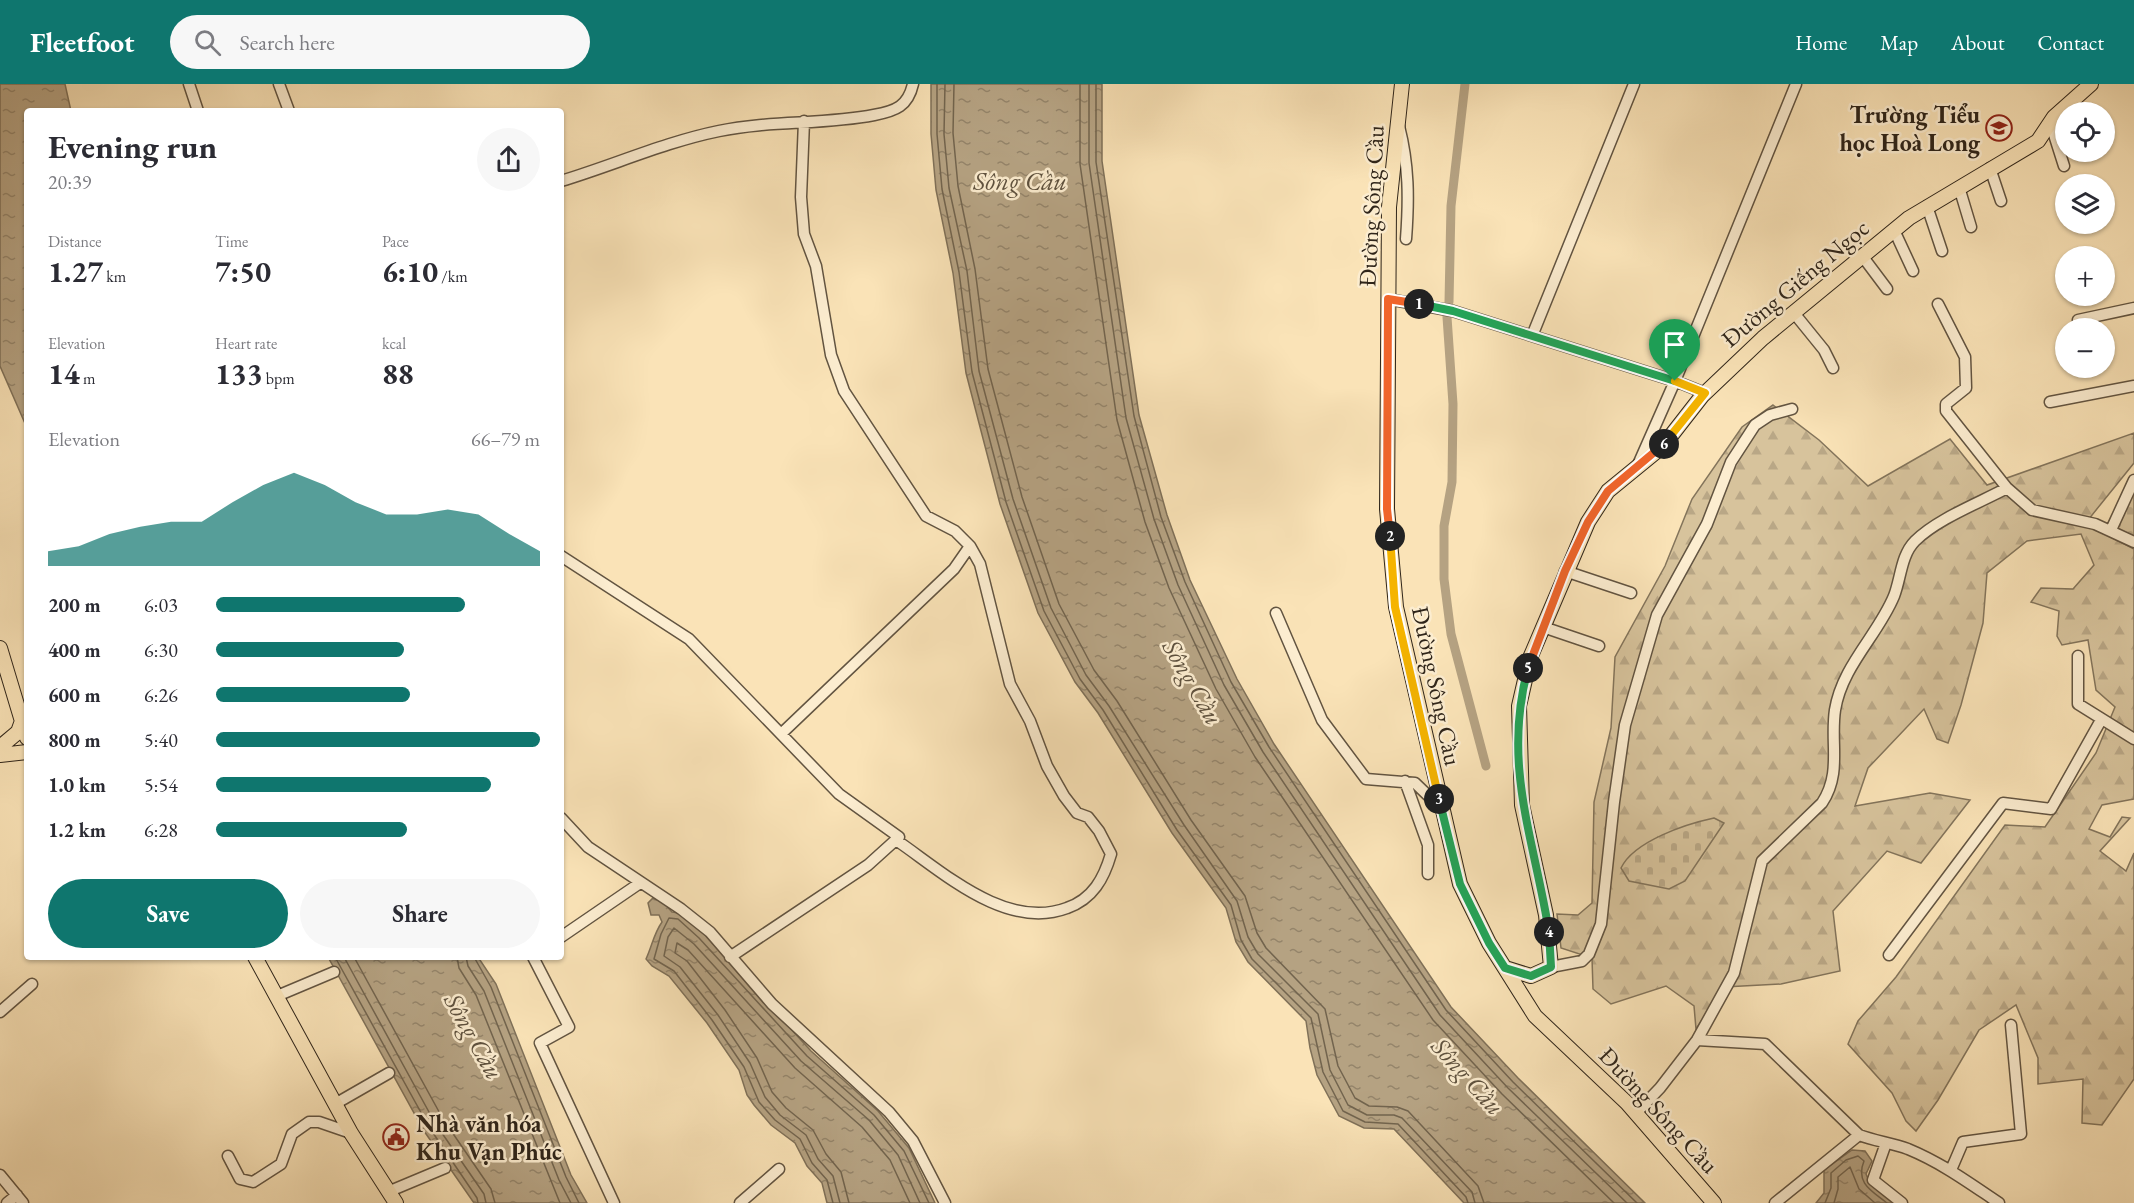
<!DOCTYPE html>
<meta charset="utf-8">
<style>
:root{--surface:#fff;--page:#f7f7f7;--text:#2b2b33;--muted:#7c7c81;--accent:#0f766e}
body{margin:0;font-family:"EB Garamond",serif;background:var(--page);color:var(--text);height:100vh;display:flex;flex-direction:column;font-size:22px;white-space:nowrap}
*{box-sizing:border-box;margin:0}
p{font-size:20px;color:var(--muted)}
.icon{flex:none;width:33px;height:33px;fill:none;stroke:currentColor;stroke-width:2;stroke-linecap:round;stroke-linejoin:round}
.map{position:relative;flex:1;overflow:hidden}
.side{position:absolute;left:24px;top:24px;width:540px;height:852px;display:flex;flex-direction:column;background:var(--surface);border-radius:6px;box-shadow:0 2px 4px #0004}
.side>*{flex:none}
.fabs{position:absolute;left:2055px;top:18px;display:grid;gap:12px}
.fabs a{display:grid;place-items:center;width:60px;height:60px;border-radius:50%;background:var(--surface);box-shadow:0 2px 4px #0004;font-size:30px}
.pin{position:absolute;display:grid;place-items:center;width:51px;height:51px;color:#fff;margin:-62px -26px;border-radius:50% 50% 50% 0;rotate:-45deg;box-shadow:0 0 6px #0007}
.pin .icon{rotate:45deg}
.km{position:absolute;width:30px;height:30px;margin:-15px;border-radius:50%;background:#222;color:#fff;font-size:16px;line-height:30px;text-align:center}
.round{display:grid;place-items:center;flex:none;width:63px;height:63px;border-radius:32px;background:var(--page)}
.summary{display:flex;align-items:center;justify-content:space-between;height:102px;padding:0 24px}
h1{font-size:33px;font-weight:700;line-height:45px}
.metrics{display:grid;grid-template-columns:repeat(3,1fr);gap:9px;height:102px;padding:6px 24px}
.metrics div{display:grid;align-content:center}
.metrics b{font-size:30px;font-weight:700}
.metrics small{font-size:16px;font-weight:400}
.metrics p{font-size:16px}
.chart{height:168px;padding:12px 24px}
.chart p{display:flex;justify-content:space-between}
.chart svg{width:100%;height:108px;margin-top:6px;fill:var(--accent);opacity:.7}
.primary-button{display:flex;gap:12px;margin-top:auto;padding:12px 24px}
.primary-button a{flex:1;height:69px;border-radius:36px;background:var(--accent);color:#fff;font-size:24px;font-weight:700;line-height:69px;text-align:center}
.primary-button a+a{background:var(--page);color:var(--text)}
ul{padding:0 24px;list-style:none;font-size:20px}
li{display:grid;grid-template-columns:96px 72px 1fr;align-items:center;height:45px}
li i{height:15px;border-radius:8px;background:var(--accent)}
header{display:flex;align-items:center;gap:36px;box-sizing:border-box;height:84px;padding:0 30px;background:var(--accent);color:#fff}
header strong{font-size:28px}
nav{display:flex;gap:33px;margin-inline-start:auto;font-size:21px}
.search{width:420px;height:54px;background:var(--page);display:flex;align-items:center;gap:15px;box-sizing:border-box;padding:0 21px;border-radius:33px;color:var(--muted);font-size:22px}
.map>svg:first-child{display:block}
.forest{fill:url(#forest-firs);stroke:#83745b;stroke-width:1.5}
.cemetery{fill:url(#cemetery-stones);stroke:#83745b;stroke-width:1.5}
.water{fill:url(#water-ripples);stroke:#7f7058;stroke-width:1.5}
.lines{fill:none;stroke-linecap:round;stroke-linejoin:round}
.shore{stroke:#72644e;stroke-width:1.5}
.canal{stroke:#b5a282;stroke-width:9}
.minor-casing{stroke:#625441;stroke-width:13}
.major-casing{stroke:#2f251a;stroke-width:16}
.minor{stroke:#fcedd0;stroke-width:10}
.major{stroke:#fae3b7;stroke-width:14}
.split-1-casing{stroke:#fff;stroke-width:12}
.split-2-casing{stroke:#fff;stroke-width:12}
.split-3-casing{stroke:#fff;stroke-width:12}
.split-4-casing{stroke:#fff;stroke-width:12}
.split-5-casing{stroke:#fff;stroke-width:12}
.split-6-casing{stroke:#fff;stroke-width:12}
.split-7-casing{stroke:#fff;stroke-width:12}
.split-1{stroke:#22a559;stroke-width:8}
.split-2{stroke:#f0652b;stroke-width:8}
.split-3{stroke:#f5b400;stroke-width:8}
.split-4{stroke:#22a559;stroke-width:8}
.split-5{stroke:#22a559;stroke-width:8}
.split-6{stroke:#f0652b;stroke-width:8}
.split-7{stroke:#f5b400;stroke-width:8}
.labels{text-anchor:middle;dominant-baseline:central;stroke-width:5;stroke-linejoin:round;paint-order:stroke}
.poi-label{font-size:24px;font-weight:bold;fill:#2f251a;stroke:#fcedd0;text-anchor:end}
.street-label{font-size:24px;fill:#2f251a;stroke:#fcedd0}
.water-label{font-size:26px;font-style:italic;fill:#5e513e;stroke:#fcedd0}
</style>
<header>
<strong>Fleetfoot</strong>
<div class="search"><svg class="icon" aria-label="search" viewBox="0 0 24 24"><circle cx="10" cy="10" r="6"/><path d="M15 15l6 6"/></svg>Search here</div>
<nav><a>Home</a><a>Map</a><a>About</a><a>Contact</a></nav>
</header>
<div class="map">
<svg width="2134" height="1119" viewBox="0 0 2134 1119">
<defs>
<pattern id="forest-firs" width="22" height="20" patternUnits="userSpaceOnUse" patternTransform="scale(1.5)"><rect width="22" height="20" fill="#d7c39c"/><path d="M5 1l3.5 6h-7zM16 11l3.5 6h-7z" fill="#b9a786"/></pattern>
<pattern id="cemetery-stones" width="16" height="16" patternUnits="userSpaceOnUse" patternTransform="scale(1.5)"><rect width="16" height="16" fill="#d7c39c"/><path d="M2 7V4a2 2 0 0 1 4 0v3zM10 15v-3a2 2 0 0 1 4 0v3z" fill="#b9a786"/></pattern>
<pattern id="water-ripples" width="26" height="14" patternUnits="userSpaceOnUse" patternTransform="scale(1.5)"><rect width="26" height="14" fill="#b5a282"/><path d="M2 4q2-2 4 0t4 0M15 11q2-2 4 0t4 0" fill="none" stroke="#94846a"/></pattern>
</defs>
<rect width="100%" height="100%" fill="#fae3b7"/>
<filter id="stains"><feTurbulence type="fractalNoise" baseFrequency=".00333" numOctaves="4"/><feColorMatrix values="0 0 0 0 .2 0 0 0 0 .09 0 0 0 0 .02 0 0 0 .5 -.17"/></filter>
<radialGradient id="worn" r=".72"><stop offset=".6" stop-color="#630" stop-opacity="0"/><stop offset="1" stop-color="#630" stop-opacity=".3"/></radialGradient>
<path class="forest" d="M1773,321L1819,356L1868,402L1950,355L1987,401L2134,349V379L2088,436L2111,453L2134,465V715L2102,721L2089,745L2110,753L2122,733L2130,734L2100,767L2126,787L2134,769V995L2102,1041L2082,1039L2083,995L2038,1000V974L2016,921L1979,946L1938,1016L1916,1047L1906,1037L1892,1009L1848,960L1858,937L1896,893L2005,741L2045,743L2096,669L2115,623L2096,606L2088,556L2062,561L2057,552L2059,527L2031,518L2041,504L2073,505L2094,481L2081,450L2027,457L1987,489L1983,539L1961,621L1948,659L1937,655L1924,625L1868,684L1855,722L1930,709L1970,716L1921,779L1887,767L1833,827L1840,887L1781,900L1724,903L1696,945L1694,922L1666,902L1611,920L1593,905L1592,874L1561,864L1557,830L1578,831L1592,819L1594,718L1611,644L1615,573L1665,482L1692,415L1742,343Z"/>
<path class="cemetery" d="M2134,406V453L2117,444Z
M1714,734L1724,739L1685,797L1669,805L1629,797L1621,784C1634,757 1686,740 1714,734Z"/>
<path class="water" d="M0,0H65L71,27H27V344L0,282Z
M931,0H1102V77L1139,331L1167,431L1190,496L1237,595L1274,660L1451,923L1518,994L1645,1119H1464L1394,1045L1364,1044L1339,1032L1317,991L1310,964L1306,937L1248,878L1236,858L1226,824L1172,749L1098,629L1075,598L1038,529L1000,420L966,289L953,189L936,106L931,50Z
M653,814L663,818L672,828L680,829L704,850L811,967L878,1027L909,1064L935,1119H827L822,1099L807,1082L795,1059L771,1041L754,1021L747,1011L739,986L707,939L669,892L652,882L646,875C652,862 654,849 662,838L659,831H651L648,819Z
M328,873H478L496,900L571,1091L587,1119H474L424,1047Z
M1852,1066L1865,1067L1872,1077L1866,1090L1869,1097L1895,1119H1816L1824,1109V1086Z"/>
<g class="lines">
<path class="shore" d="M937,0V50L942,105L959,188L972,288L1006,418L1044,527L1080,595L1103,626L1177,746L1231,821L1241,856L1252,875L1311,934L1323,988L1343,1027L1365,1038L1398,1040L1466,1113L1468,1119
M945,0L944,50L949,104L967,187L979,287L1013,415L1051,524L1086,591L1109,622L1184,741L1237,817L1248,853L1258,870L1318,930L1330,986L1348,1021L1367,1031H1394L1402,1034L1472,1108L1475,1119
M954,0L953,49L958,102L975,185L988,285L1022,413L1059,520L1094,586L1117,617L1191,736L1245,812L1257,849L1266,864L1325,925L1338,982L1355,1014L1369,1022L1397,1023L1408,1027L1478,1102L1484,1119
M1080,0V80L1117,336L1145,438L1169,504L1216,605L1255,673L1433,936L1502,1010L1614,1119
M1089,0V79L1126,334L1154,435L1178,501L1224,601L1263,668L1440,931L1508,1004L1627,1119
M1096,0V78L1134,332L1161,433L1185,498L1231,598L1269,663L1446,926L1513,998L1637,1119
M335,873L429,1043L477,1114L478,1119
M344,873L435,1039L484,1110L486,1119
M354,873L443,1035L491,1105L495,1119
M457,873L459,884L476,911L560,1119
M466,873L468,882L484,907L559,1096L571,1119
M474,873L491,903L566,1093L579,1119
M833,1119L827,1096L812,1079L800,1055L775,1036L759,1018L744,983L712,936L674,887L654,875L661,850L669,834L678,835L699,854L807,972L874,1031L904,1067L929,1119
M840,1119L833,1092L818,1075L806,1051L780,1031L765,1013L750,979L718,931L680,883L664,872L668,853L674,844L694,860L801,977L869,1036L898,1071L920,1119
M849,1119L841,1088L826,1070L813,1046L786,1024L772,1008L757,974L725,926L687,877L675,869L677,859L688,866L795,984L862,1043L890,1076L910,1119
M1825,1119L1831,1104V1089L1846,1076L1858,1072L1864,1077C1855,1099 1872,1107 1887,1119
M1834,1119L1838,1105V1093L1850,1083L1859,1105L1875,1119"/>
<path class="canal" d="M1449,218L1451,122L1465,0
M1447,233L1453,320L1452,398L1444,442V495L1451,550L1486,682"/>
<g class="minor-casing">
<path id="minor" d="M189,0L198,27
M279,0L289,27
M804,37L801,113L804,150L816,182L831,271L844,307L926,432L955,447L970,462L980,480L1010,600L1030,637L1047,682L1064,712L1077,729L1088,733L1099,747L1111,770C1104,794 1093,815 1067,824C1006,847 943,788 896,756
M2050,38L2064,82
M1399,42C1409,81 1409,115 1406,155
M1990,84L2001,117
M561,97C614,81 665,58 719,47C771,36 823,41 874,31C896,27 908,22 913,0
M1959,103L1971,143
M1927,122L1942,167
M1894,146L1913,187
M1863,173L1887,205
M1388,215L1453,227L1675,297L1637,383
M1938,220L1965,273L1966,304L1946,320V327L2007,404L2032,426L2095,440L2134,458
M1794,229L1824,266L1833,284
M2078,236L2134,224
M1532,252L1634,0
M1705,309L1675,297L1796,0
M2050,318L2134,302
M2111,446L2134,396
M561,472L689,555L839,710L899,753L868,781L730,873
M1565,487L1631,509
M1276,529L1322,636L1366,695L1415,699L1442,725
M1543,543L1599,562
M2078,572V620L2134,655
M781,650L954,485L970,462
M1405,697L1428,761V790
M561,734L588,763L681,825L710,848L772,920L889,1028L913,1057L945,1119
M561,853L640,799
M1889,871L2003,719L2051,725L2101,636
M533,873L569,943L540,959L614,1119
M1551,883L1582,877L1589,870L1601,840L1614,718L1625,641L1657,531L1707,440L1731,378L1755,341L1770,331L1792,325
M277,912L334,888
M0,928L32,900
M1697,956L1765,960L1859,1051
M335,1020L389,989
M1636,1029L1660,1004L1697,956L1734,889L1762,777L1822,719C1842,689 1830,659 1835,626C1842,582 1878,551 1894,512C1901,494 1901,471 1915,457C1937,435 1979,419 2007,404
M1886,1059L1873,1096L1902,1119
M228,1072L240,1095L253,1098L281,1080L292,1050L309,1038H319L351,1049
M1951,1086L1963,1058L2021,1050L2011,941
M0,1091L23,1119
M390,1107L445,1084
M7,1119L17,1111
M740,1119L779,1085
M1775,1119L1859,1051C1875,1057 1892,1059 1908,1065C1942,1079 1969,1099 1999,1119"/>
</g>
<g class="major-casing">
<path id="major" d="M1402,0L1389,123L1387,425L1396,523L1460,800L1489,859L1535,932L1627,1019L1714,1119
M0,564L27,654
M0,663L18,648L22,637
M0,671L27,668
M255,873L351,1049L396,1119
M1505,884L1531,892L1551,883L1546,831L1522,721L1519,622L1530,574L1588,438L1608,407L1663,362L1702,312L1763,254L1909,134L2038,57L2054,33L2091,0"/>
</g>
<use href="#minor" class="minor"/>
<use href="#major" class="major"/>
</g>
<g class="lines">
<g class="split-1-casing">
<path id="split-1" d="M1419,220L1453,227L1675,297"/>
</g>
<g class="split-2-casing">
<path id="split-2" d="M1390,452L1387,425L1388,215L1419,220"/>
</g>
<g class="split-3-casing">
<path id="split-3" d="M1390,452L1395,523L1439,715"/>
</g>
<g class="split-4-casing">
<path id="split-4" d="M1439,715L1460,800L1489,859L1505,884L1531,892L1551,883L1549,848"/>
</g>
<g class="split-5-casing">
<path id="split-5" d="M1528,584C1502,681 1534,754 1549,848"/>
</g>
<g class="split-6-casing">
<path id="split-6" d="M1528,584L1565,487L1588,438L1608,407L1664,360"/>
</g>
<g class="split-7-casing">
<path id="split-7" d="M1664,360L1705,309L1675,297"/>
</g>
<use href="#split-1" class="split-1"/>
<use href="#split-2" class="split-2"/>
<use href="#split-3" class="split-3"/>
<use href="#split-4" class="split-4"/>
<use href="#split-5" class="split-5"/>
<use href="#split-6" class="split-6"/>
<use href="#split-7" class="split-7"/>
</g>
<defs>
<g id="school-ring" transform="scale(1.35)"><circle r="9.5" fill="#fcedd0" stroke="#8f2418" stroke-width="1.5"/><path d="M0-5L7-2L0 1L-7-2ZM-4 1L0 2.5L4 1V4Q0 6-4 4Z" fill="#8f2418"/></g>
<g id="civic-ring" transform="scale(1.35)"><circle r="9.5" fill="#fcedd0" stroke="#8f2418" stroke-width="1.5"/><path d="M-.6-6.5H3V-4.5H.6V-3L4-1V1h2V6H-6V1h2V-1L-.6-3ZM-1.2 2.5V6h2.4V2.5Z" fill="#8f2418"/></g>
</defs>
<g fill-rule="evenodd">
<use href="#school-ring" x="1999" y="44"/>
<use href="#civic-ring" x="396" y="1053"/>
</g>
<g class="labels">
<g class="poi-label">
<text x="1980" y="30">Trường Tiểu<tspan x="1980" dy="28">học Hoà Long</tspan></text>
<text x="416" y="1039" text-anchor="start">Nhà văn hóa<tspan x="416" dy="28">Khu Vạn Phúc</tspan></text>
</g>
<g class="street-label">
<text transform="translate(1371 122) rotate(-87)">Đường Sông Cầu</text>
<text transform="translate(1795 199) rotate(-40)">Đường Giếng Ngọc</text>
<text transform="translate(1437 602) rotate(78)">Đường Sông Cầu</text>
<text transform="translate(1659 1026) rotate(47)">Đường Sông Cầu</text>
</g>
<g class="water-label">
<text x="1020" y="97">Sông Cầu</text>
<text transform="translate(1193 598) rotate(60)">Sông Cầu</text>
<text transform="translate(474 952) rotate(61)">Sông Cầu</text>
<text transform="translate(1468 992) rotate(48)">Sông Cầu</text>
</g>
</g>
<rect width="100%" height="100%" filter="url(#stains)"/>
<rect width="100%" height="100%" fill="url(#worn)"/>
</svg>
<div class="fabs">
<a><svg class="icon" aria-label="locate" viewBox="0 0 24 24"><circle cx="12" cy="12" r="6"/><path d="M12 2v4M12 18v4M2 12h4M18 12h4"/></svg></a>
<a><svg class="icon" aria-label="layers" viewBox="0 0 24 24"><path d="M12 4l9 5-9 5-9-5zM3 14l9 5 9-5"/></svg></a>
<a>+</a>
<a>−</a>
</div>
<div class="pin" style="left:1675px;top:297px;background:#1e9e55"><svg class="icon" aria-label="arrive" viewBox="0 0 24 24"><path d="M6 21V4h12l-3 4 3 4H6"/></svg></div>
<b class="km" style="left:1419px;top:220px">1</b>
<b class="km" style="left:1390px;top:452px">2</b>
<b class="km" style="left:1439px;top:715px">3</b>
<b class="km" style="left:1549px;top:848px">4</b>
<b class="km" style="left:1528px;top:584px">5</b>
<b class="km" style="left:1664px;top:360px">6</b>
<section class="side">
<div class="summary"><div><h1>Evening run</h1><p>20:39</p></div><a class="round"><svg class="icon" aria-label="share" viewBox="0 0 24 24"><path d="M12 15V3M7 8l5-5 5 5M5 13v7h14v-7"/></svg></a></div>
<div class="metrics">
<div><p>Distance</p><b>1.27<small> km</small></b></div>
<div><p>Time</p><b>7:50</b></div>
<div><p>Pace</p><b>6:10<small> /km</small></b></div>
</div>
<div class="metrics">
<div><p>Elevation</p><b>14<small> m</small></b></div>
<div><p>Heart rate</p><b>133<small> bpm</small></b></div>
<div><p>kcal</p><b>88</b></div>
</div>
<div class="chart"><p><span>Elevation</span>66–79 m</p>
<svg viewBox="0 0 160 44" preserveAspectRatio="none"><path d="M0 44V38L10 36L20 31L30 28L40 26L50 26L60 18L70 11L80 6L90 11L100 18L110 23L120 23L130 21L140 23L150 31L160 38V44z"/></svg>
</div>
<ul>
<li><b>200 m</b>6:03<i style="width:77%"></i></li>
<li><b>400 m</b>6:30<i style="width:58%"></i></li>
<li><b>600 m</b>6:26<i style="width:60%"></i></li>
<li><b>800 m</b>5:40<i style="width:100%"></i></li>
<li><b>1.0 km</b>5:54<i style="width:85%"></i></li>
<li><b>1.2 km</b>6:28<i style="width:59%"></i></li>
</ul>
<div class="primary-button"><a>Save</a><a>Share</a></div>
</section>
</div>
